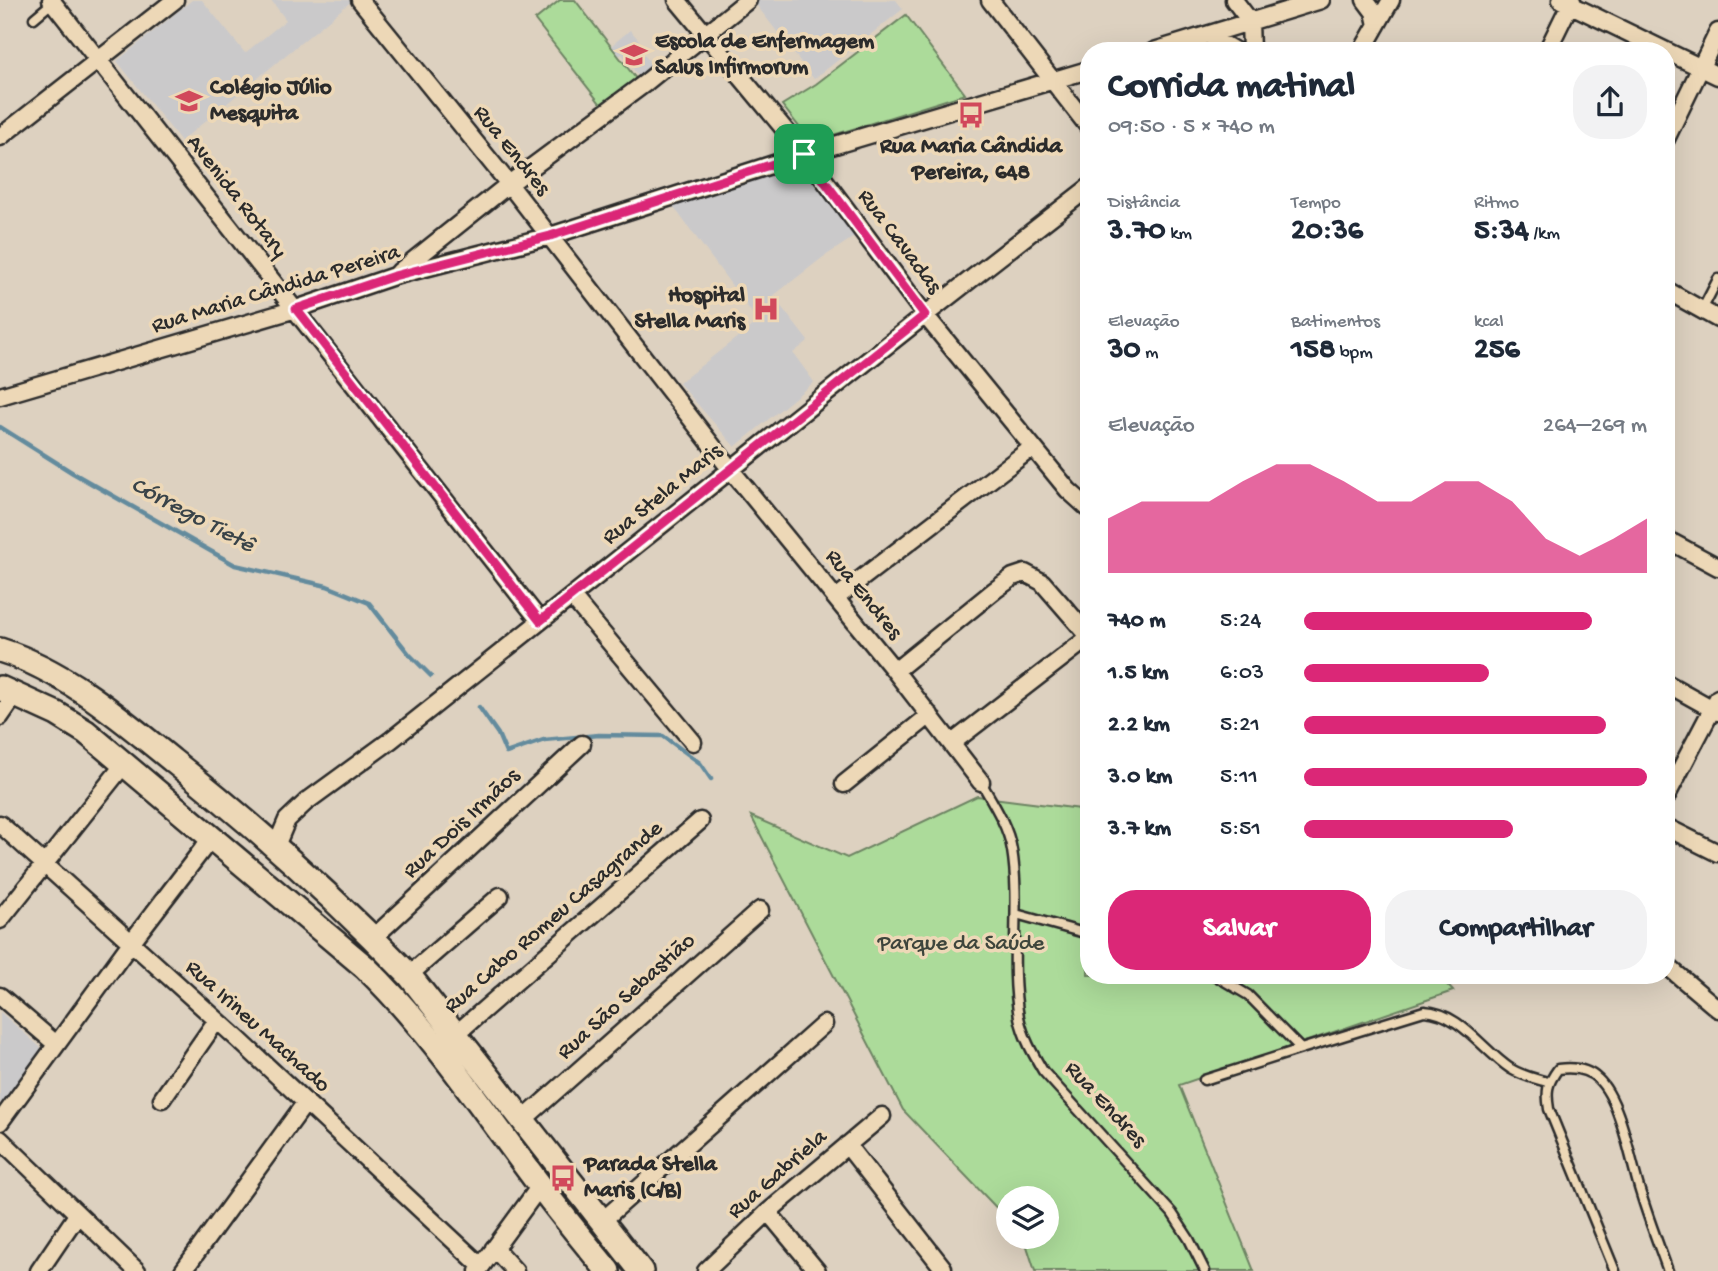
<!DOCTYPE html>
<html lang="pt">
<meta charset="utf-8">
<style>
:root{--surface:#fff;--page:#f2f2f3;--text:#1f2937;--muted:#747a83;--accent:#db2777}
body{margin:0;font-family:"Gochi Hand",sans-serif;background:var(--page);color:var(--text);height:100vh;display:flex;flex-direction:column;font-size:26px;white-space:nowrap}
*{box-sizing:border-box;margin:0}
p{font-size:23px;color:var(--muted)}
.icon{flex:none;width:38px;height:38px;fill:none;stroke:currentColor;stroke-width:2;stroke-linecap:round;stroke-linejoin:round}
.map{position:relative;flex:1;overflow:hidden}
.details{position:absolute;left:1080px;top:42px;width:595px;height:942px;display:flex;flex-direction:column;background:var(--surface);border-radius:28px;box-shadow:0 7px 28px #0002}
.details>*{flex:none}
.tools{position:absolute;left:996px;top:1186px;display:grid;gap:14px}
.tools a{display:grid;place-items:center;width:63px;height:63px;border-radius:50%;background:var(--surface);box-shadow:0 7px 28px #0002;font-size:35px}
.pin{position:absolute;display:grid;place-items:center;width:60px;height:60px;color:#fff;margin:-30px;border-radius:14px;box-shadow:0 4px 10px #0006}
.round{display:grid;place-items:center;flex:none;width:74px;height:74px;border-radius:28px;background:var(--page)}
.overview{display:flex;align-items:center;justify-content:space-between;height:119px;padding:0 28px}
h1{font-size:38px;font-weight:800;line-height:52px}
.stats{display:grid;grid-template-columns:repeat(3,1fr);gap:10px;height:119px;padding:7px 28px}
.stats div{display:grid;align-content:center}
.stats b{font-size:30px;font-weight:800}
.stats small{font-size:19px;font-weight:400}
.stats p{font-size:19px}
.chart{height:196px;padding:14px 28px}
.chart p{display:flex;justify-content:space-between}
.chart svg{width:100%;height:126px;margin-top:7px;fill:var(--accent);opacity:.7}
.primary-button{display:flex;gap:14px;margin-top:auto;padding:14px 28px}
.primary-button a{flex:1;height:80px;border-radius:28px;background:var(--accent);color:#fff;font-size:28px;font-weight:800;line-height:80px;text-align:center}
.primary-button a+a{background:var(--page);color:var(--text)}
ul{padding:0 28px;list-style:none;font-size:23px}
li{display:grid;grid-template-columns:112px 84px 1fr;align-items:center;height:52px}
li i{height:18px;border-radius:9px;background:var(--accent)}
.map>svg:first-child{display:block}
.built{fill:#cac9ca}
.green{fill:#acdb9a;stroke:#6c8362;stroke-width:2}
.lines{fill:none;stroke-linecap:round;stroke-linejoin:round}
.stream{stroke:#638b9d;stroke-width:4.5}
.lane-casing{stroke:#2b2b2b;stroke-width:13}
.street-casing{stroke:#2b2b2b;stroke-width:21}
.secondary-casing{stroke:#2b2b2b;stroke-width:28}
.lane{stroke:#edd8b7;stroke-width:8}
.street{stroke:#edd8b7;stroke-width:16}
.secondary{stroke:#edd8b7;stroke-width:23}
.route-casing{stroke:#fff;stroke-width:14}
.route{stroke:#db2777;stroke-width:9}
.labels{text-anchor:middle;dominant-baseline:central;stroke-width:7;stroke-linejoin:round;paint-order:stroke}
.poi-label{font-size:23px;font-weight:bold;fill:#2b2b2b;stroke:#edd8b7;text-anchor:start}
.street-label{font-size:23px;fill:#2b2b2b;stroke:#edd8b7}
.park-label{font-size:23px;fill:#3e453c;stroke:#edd8b7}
.water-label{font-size:24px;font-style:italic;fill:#394348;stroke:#edd8b7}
</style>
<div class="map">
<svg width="1718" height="1271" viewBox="0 0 1718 1271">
<rect width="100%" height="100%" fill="#ddd1c0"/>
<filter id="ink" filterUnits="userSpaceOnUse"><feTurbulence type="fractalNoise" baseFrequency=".0143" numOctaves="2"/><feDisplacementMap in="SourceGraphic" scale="14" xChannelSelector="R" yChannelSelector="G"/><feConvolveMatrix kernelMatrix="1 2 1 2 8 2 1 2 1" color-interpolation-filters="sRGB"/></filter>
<g filter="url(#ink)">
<path class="built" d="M192,0H202L245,53L286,20L271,0H353L181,141L117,61Z
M757,0H896L903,9L814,79L754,2Z
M630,30L639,40L635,44L649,61L652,58L658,65L641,80L622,54L619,56L611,46Z
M803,158L857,235L822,258L773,296L808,341L793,353L814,382L735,447L679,383L758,321L673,206Z
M0,1012L47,1053L0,1111Z"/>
<path class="green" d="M560,0H575L637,80L603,107L535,20Z
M906,15L965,94L811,142L782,105L816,84Z
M977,796L1088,810V975H1438L1453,991L1179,1085L1254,1271H1035L1024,1237H1046V1199H1008V1220L903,1110L751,816L847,858Z"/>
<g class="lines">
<path class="stream" d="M0,427L73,473L235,565L327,586L369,603L409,654L431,676
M479,707L498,734L506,753L544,740L599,735L663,736L700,763L711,779"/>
<g class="lane-casing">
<path id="lane" d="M34,18L53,2
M1702,310L1718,279
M981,782C993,803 1008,826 1012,850C1021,905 1009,962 1019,1017C1023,1037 1033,1054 1043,1071L1172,1213L1189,1239L1205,1271
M1016,914L1088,934
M1214,975L1248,995L1301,1049L1424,1011C1461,1013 1482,1050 1511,1069C1523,1076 1535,1079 1548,1082
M1204,1080L1301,1049
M1615,1271L1549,1109C1546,1091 1547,1084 1558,1069C1573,1067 1587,1068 1598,1079C1621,1100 1631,1164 1641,1194C1649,1220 1659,1246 1668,1271"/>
</g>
<g class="street-casing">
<path id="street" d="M51,0L540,621
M360,0L509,184L731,470L895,671L981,782
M677,0L805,154L925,315L1068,490L1088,508
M990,0L1088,126
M1234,0L1250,21L1251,51
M1365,0L1374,12L1377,25
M1561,0L1666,51
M1208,35L1235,51
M1154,51L1321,0
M1362,51L1391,0
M1547,51L1572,0
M1666,51L1718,76
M0,137L175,0
M1666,139L1718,32
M399,272L509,184L644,84L748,0
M1666,290L1718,319
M0,396L296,309L394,276L550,236L805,154L1088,70
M1666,539L1718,567
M572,597L693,742
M836,598L1033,447
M895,671L995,590L1013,577L1025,573L1042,582L1088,635
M1666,683L1718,712
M0,717L16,694
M952,743L1088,638
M844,784L930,715
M1666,797L1718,698
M0,824L238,1039L481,1266
M1666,827L1718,853
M276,846L287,820L306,802L391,740L925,315L1088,188
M0,920L125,763
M373,938L582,744
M1666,965L1718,1009
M409,975L500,896
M0,996L56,1044
M448,1041L700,821
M162,1099L217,1020
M524,1119L760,910
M0,1122L130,944L212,837
M0,1139L137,1271
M847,1145L943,1268
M768,1212L817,1271
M602,1221L824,1024
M494,1248L515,1271
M39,1271L77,1215
M183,1271L306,1102
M478,1271L540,1186
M706,1271L768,1212L882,1116"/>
</g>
<g class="secondary-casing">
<path id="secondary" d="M0,650C66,671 120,718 173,761C256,827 335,898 409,975L641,1271
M0,688L57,714L86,732L365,967C431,1031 483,1110 538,1183C560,1213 584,1242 608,1271"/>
</g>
<use href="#lane" class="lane"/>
<use href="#street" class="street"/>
<use href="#secondary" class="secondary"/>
</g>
</g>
<g class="lines" filter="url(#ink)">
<g class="route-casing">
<path id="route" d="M804,154L925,315L540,621L296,309L394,276L550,236Z"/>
</g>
<use href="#route" class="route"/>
</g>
<defs>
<g id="university-bare" transform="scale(2.1)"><path d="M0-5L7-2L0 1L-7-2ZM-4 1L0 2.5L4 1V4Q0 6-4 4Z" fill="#d1495b" stroke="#edd8b7" stroke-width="2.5" paint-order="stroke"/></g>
<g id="school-bare" transform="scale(2.1)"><path d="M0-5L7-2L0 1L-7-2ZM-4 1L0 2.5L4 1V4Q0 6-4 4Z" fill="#d1495b" stroke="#edd8b7" stroke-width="2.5" paint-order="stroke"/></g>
<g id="bus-bare" transform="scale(2.1)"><path d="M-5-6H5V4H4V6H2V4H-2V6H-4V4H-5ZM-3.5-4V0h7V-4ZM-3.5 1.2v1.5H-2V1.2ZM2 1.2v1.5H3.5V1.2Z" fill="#d1495b" stroke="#edd8b7" stroke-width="2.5" paint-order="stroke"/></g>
<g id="hospital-bare" transform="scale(2.1)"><path d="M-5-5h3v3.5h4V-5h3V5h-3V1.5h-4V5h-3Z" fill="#d1495b" stroke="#edd8b7" stroke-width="2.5" paint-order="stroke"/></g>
</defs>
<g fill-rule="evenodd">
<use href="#university-bare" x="634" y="55"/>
<use href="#school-bare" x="189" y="101"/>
<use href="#bus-bare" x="971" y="115"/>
<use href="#hospital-bare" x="766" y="309"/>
<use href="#bus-bare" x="563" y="1178"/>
</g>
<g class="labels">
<g class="poi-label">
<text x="655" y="42">Escola de Enfermagem<tspan x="655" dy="26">Salus Infirmorum</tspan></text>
<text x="210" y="88">Colégio Júlio<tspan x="210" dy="26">Mesquita</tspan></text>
<text x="971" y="147" text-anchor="middle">Rua Maria Cândida<tspan x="971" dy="26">Pereira, 648</tspan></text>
<text x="745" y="296" text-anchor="end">Hospital<tspan x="745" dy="26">Stella Maris</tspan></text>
<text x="584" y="1165">Parada Stella<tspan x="584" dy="26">Maris (C/B)</tspan></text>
</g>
<g class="street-label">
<text transform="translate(511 151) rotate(51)">Rua Endres</text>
<text transform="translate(236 197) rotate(52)">Avenida Rotary</text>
<text transform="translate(899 242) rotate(53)">Rua Cavadas</text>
<text transform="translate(276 290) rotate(-17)">Rua Maria Cândida Pereira</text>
<text transform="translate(663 495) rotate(-39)">Rua Stela Maris</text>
<text transform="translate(863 595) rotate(51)">Rua Endres</text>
<text transform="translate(462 824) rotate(-43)">Rua Dois Irmãos</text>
<text transform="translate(554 918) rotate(-41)">Rua Cabo Romeu Casagrande</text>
<text transform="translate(627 997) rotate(-42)">Rua São Sebastião</text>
<text transform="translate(257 1027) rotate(42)">Rua Irineu Machado</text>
<text transform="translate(1105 1105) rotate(47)">Rua Endres</text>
<text transform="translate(778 1175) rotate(-41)">Rua Gabriela</text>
</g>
<g class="park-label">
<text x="961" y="944">Parque da Saúde</text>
</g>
<g class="water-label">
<text transform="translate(192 516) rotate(28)">Córrego Tietê</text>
</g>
</g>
</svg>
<div class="tools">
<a><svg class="icon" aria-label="layers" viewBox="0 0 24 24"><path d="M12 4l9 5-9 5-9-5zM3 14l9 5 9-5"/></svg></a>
</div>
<div class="pin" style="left:804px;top:154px;background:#1e9e55"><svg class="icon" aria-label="arrive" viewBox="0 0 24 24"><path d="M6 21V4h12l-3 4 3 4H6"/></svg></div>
<section class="details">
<div class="overview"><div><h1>Corrida matinal</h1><p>09:50 · 5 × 740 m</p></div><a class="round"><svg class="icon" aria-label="share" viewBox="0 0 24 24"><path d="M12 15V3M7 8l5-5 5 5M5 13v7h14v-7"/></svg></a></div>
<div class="stats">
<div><p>Distância</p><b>3.70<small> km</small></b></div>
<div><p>Tempo</p><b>20:36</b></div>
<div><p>Ritmo</p><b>5:34<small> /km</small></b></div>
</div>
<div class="stats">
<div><p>Elevação</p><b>30<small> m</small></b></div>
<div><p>Batimentos</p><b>158<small> bpm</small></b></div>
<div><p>kcal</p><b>256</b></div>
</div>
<div class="chart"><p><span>Elevação</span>264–269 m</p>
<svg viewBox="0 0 160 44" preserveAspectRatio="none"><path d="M0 44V25L10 19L20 19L30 19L40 12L50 6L60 6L70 12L80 19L90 19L100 12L110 12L120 19L130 32L140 38L150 32L160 25V44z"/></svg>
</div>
<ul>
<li><b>740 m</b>5:24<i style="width:84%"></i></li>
<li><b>1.5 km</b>6:03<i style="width:54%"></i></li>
<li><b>2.2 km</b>5:21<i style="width:88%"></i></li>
<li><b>3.0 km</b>5:11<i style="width:100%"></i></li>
<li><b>3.7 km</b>5:51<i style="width:61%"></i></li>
</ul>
<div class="primary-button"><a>Salvar</a><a>Compartilhar</a></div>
</section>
</div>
